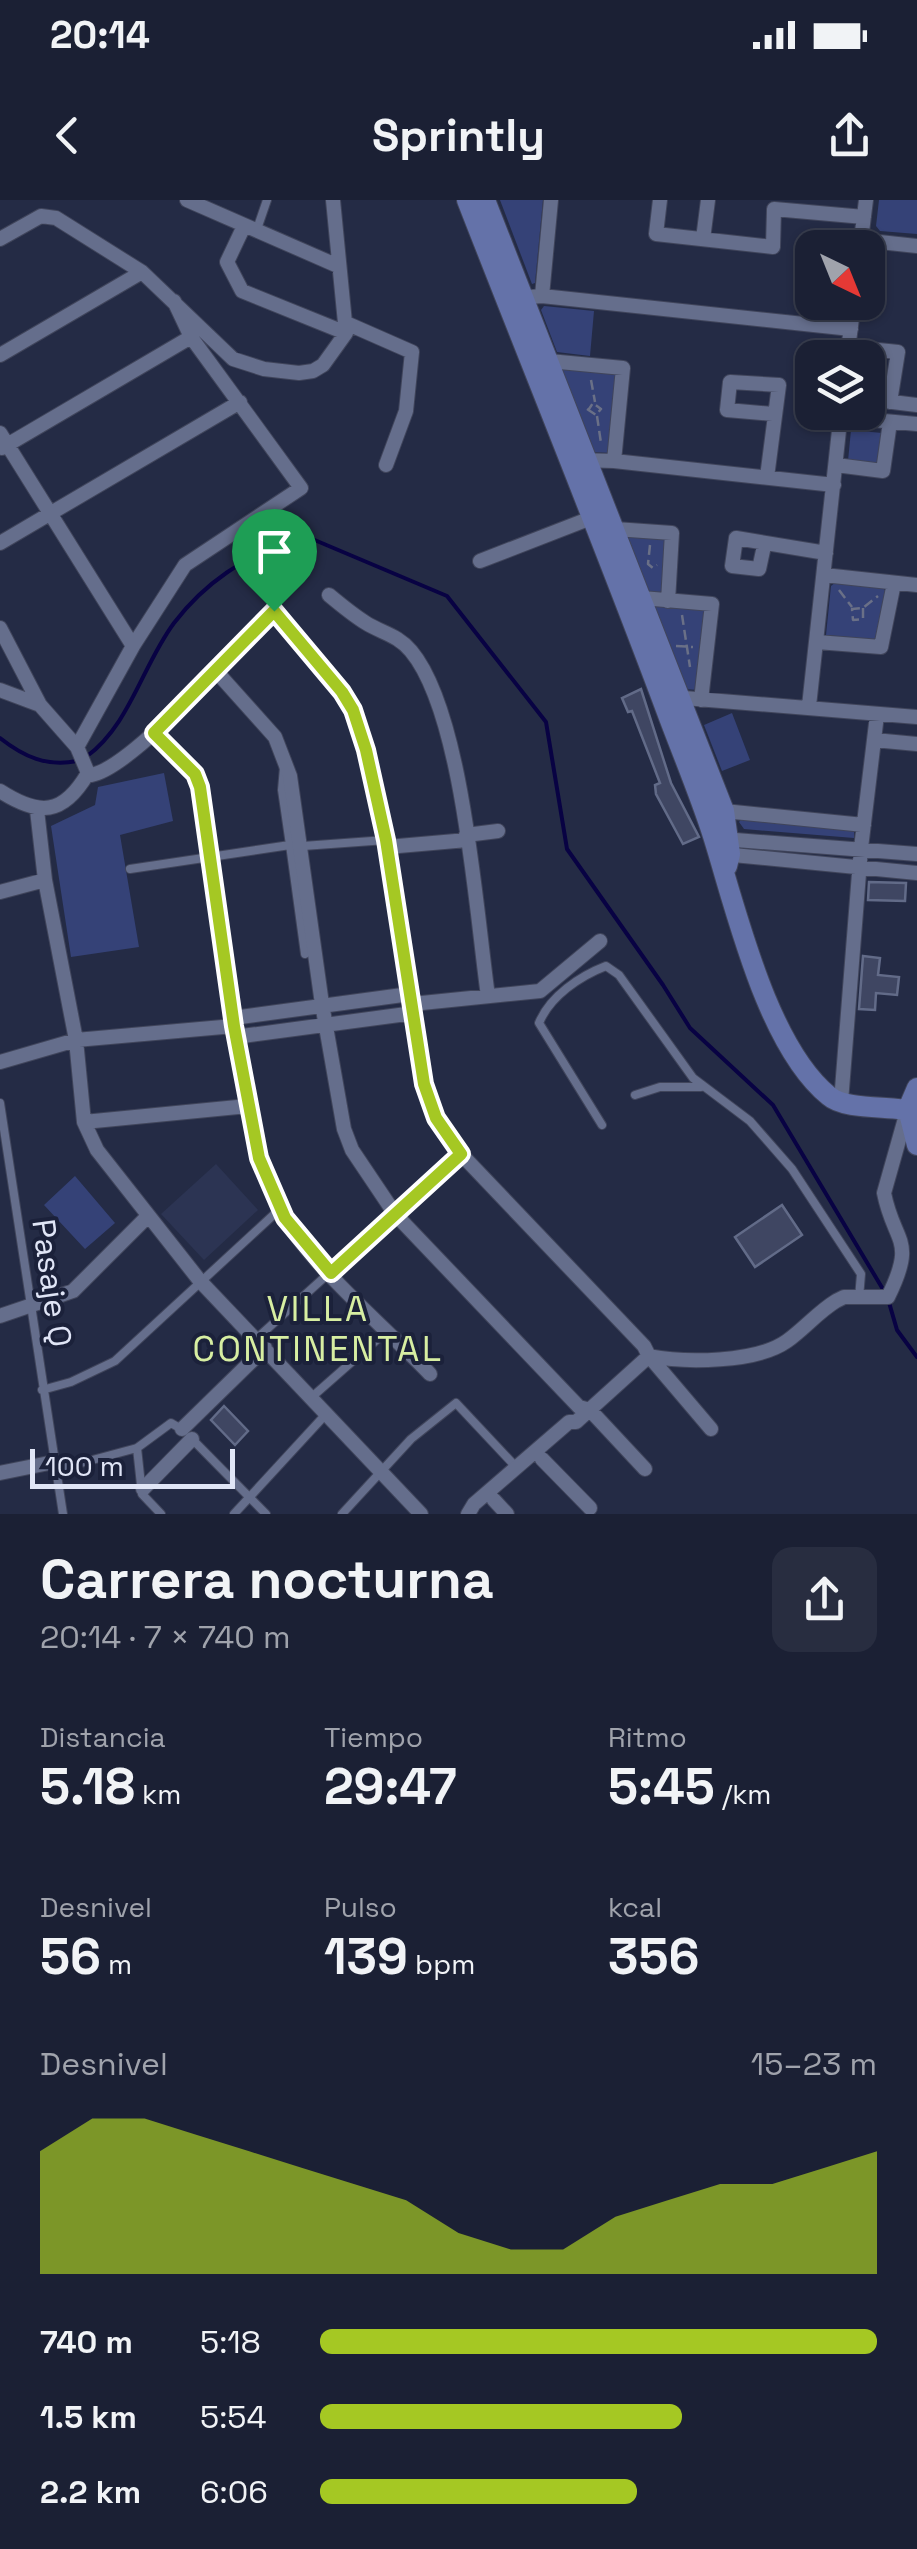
<!DOCTYPE html>
<html lang="es">
<meta charset="utf-8">
<style>
:root{--surface:#1b2034;--page:#282d40;--text:#f1f3f6;--muted:#a0a3ac;--line:#393e4f;--accent:#a5c823}
body{margin:0;font-family:"Space Grotesk",sans-serif;background:var(--page);color:var(--text);height:100vh;display:flex;flex-direction:column;font-size:38px;white-space:nowrap}
*{box-sizing:border-box;margin:0}
p{font-size:32px;color:var(--muted)}
.icon{flex:none;width:55px;height:55px;fill:none;stroke:currentColor;stroke-width:2;stroke-linecap:round;stroke-linejoin:round}
.map{position:relative;height:1314px;overflow:hidden}
.side{display:flex;flex-direction:column;background:var(--surface);flex:1}
.side>*{flex:none}
.needle{width:65px;rotate:137deg}
.controls{position:absolute;left:795px;top:30px;display:grid;gap:20px}
.controls a{display:grid;place-items:center;width:90px;height:90px;border-radius:20px;background:var(--surface);box-shadow:0 2px 8px #0004,0 0 0 2px var(--line);font-size:50px}
.scale{position:absolute;left:30px;bottom:25px;width:205px;box-sizing:border-box;padding-left:10px;border:5px solid #e0e5f6;border-top:0;font-size:28px;line-height:35px;white-space:nowrap;color:#e0e5f6;-webkit-text-stroke:8px #1b213a;paint-order:stroke}
.pin{position:absolute;display:grid;place-items:center;width:85px;height:85px;color:#fff;margin:-102px -42px;border-radius:50% 50% 50% 0;rotate:-45deg;box-shadow:0 0 10px #0007}
.pin .icon{rotate:45deg}
.round{display:grid;place-items:center;flex:none;width:105px;height:105px;border-radius:20px;background:var(--page)}
.summary{display:flex;align-items:center;justify-content:space-between;height:170px;padding:0 40px}
h1{font-size:55px;font-weight:800;line-height:75px}
.figures{display:grid;grid-template-columns:repeat(3,1fr);gap:15px;height:170px;padding:10px 40px}
.figures div{display:grid;align-content:center}
.figures b{font-size:50px;font-weight:800}
.figures small{font-size:28px;font-weight:400}
.figures p{font-size:28px}
.chart{height:280px;padding:20px 40px}
.chart p{display:flex;justify-content:space-between}
.chart svg{width:100%;height:180px;margin-top:10px;fill:var(--accent);opacity:.7}
ul{padding:0 40px;list-style:none;font-size:32px}
li{display:grid;grid-template-columns:160px 120px 1fr;align-items:center;height:75px}
li i{height:25px;border-radius:12px;background:var(--accent)}
.status{display:flex;justify-content:space-between;align-items:center;height:70px;padding:0 50px;background:var(--surface);direction:ltr}
.status svg{height:28px;fill:currentColor}
header{display:flex;justify-content:space-between;align-items:center;height:130px;padding:0 40px;background:var(--surface);font-size:45px;font-weight:800}
.map>svg:first-child{display:block}
.built{fill:#2c3453}
.green{fill:#354277}
.lines{fill:none;stroke-linecap:round;stroke-linejoin:round}
.stream{stroke:#080243;stroke-width:4}
.building{fill:#3f4662;stroke:#626b88;stroke-width:2.5}
.lane-casing{stroke:#40455b;stroke-width:10}
.street-casing{stroke:#40455b;stroke-width:16}
.secondary-casing{stroke:#40455b;stroke-width:22}
.path{stroke:#6a7087;stroke-width:2.5;stroke-dasharray:10 5;stroke-linecap:butt}
.lane{stroke:#656e8c;stroke-width:8}
.street{stroke:#656e8c;stroke-width:14}
.secondary{stroke:#6472a9;stroke-width:20}
.route-casing{stroke:#fff;stroke-width:20}
.route{stroke:#a5c823;stroke-width:12}
.labels{text-anchor:middle;dominant-baseline:central;stroke-width:8;stroke-linejoin:round;paint-order:stroke}
.street-label{font-size:32px;fill:#e0e5f6;stroke:#1b213a}
.neighbourhood-label{font-size:35px;letter-spacing:2.5px;fill:#d7eea2;stroke:#1b213a}
</style>
<div class="status"><b>20:14</b><svg viewBox="0 0 49 12"><path d="M0 12V9h3v3zM5 12V6h3v6zM10 12V3h3v9zM15 12V0h3v12zM26 1h20v11H26zM47 4h2v5h-2z"/></svg></div>
<header><svg class="icon" aria-label="back" viewBox="0 0 24 24"><path d="M15 5l-7 7 7 7"/></svg>Sprintly<svg class="icon" aria-label="share" viewBox="0 0 24 24"><path d="M12 15V3M7 8l5-5 5 5M5 13v7h14v-7"/></svg></header>
<div class="map">
<svg width="917" height="1314" viewBox="0 0 917 1314">
<rect width="100%" height="100%" fill="#242b45"/>
<path class="built" d="M216,964L258,1010L204,1060L161,1014Z"/>
<path class="green" d="M500,0H543L535,83L532,84Z
M879,0H917V34L880,31L876,26Z
M544,106L594,111L590,156L557,152L541,110Z
M564,166L616,172L611,253L591,252L560,171Z
M851,230L882,233L879,264L848,261Z
M629,333L667,336L662,393L648,394L625,340Z
M836,382L884,389L888,396L879,440L826,435L831,386Z
M653,406L705,408L698,490L685,489Z
M732,513L750,560L722,571L704,525Z
M164,573L173,621L120,635L139,747L71,757L51,626L95,605L98,587Z
M743,617L854,628V638L744,629L739,622Z
M75,976L115,1023L85,1049L44,1005Z"/>
<g class="lines">
<path class="stream" d="M0,538C24,557 47,567 77,561
M86,557C130,525 142,466 174,423C210,376 247,359 298,333L447,396L546,522L567,649L663,785L690,828L773,905L884,1091
M888,1099L897,1130L917,1157"/>
</g>
<path class="building" d="M641,489L671,583L699,637L683,644L656,594L655,585L660,583L632,511L628,512L622,498Z
M869,682L906,683L905,701L868,700Z
M863,756L880,758L878,775L899,777L897,795L876,793L875,810L859,809Z
M782,1005L802,1035L755,1067L735,1037Z
M224,1206L248,1231L235,1245L211,1220Z"/>
<g class="lines">
<g class="lane-casing">
<path id="lane" d="M256,32L267,0
M290,645L305,754
M303,646L386,640
M130,669L290,645L282,590L284,567
M635,895L660,887H701
M0,903L63,1314
M602,925L539,823C550,796 580,776 606,766L619,775L693,878L750,921L792,969L861,1074L859,1098
M256,1139L461,954
M42,1190L71,1182L115,1161L281,1008
M313,1196L388,1130
M193,1240L266,1314
M137,1248L142,1294L161,1314
M55,1270L137,1248L171,1223L183,1230
M234,1314L327,1213
M342,1314L411,1239L456,1203L517,1268"/>
</g>
<g class="street-casing">
<path id="street" d="M187,0L338,66
M660,0L656,34L773,47L774,9L864,17
M244,26L227,62L242,91L346,133
M0,39L41,16L56,18L142,72L233,159L264,169L299,173L313,171L323,165L346,133L333,0
M703,39L708,0
M861,40L917,46
M860,48L866,0
M542,96L551,0
M516,98L542,96L851,129
M346,123L412,152L406,211L386,265
M849,147L898,152L890,202
M0,155L142,72
M847,158L854,102
M549,161L623,168L614,261
M868,199L917,205
M841,217L917,224
M0,233L133,446
M2,248L191,137
M581,260L614,261L834,285
M836,265L883,271L890,222
M767,277L779,185L730,182L727,210L773,214
M615,329L672,333L668,401
M0,343L240,202
M764,346L759,369L732,366L736,338L826,353
M480,361L591,318
M824,375L917,385
M329,395C341,405 353,415 366,423C382,433 398,435 411,451C463,513 476,712 488,796
M642,398L712,404L701,500
M0,428L40,505L77,547L88,573
M817,442L881,447L894,383
M215,470L275,537L290,576L322,804L344,929L352,950L395,1014L579,1207L590,1210L645,1269
M0,490L40,505
M672,497L917,517
M809,506L841,212
M154,533L195,574L200,587L248,906C256,944 267,980 284,1015C306,1061 392,1134 430,1174
M874,540L917,544
M77,547L133,446L185,365L301,288L191,137L174,101
M88,573L91,575C133,568 238,446 274,411L342,492L353,510L366,549L386,640L424,884L437,918L461,954L644,1146L649,1156L711,1229
M0,591C39,616 63,616 88,573
M37,610L45,680L76,840L84,922L97,950L200,1081L421,1314
M724,611L864,625
M466,635L498,631
M723,639L917,654
M387,647L467,640
M723,654L917,673
M0,692L45,680
M412,804L540,791L600,741
M233,818L410,794
M235,837L414,813
M0,862L76,840L234,826
M841,902L861,648L877,515
M84,922L248,906
M0,1116L73,1091L148,1016
M649,1156C685,1163 756,1163 787,1141C804,1129 818,1112 836,1101L844,1097H888C917,1038 894,1044 884,993L906,915
M182,1229L265,1148
M542,1259L590,1308
M0,1273L54,1262
M143,1289L192,1239
M494,1300L507,1314
M468,1314L474,1304L569,1222H576L649,1156"/>
</g>
<g class="secondary-casing">
<path id="secondary" d="M467,0C534,172 604,343 668,515C683,555 700,595 713,636C736,709 767,846 829,896C846,911 894,905 917,912
M485,0L724,611L730,654L727,666
M917,888L908,909L917,945"/>
</g>
<path class="path" d="M868,175L870,168L877,169V176L868,175
M591,180L595,202
M587,209L596,215L601,209L593,203L589,209
M597,216L601,243
M650,345L648,364L653,368L657,365
M839,390L852,407
M863,408V419L853,420L852,409L863,408L878,396
M682,415L690,467
M676,446L693,447"/>
<use href="#lane" class="lane"/>
<use href="#street" class="street"/>
<use href="#secondary" class="secondary"/>
</g>
<g class="lines">
<g class="route-casing">
<path id="route" d="M274,411L342,492L353,510L366,550L386,640L424,884L436,918L461,954L331,1073L285,1018L259,958L234,826L200,587L195,574L154,533Z"/>
</g>
<use href="#route" class="route"/>
</g>
<g class="labels">
<g class="street-label">
<text transform="translate(52 1083) rotate(82)">Pasaje Q</text>
</g>
<g class="neighbourhood-label">
<text x="318" y="1109">VILLA<tspan x="318" dy="40">CONTINENTAL</tspan></text>
</g>
</g>
</svg>
<div class="controls">
<a><svg class="needle" viewBox="-14 -14 28 28"><path d="M0-13l5 13h-10z" fill="#e53935"/><path d="M0 13l5-13h-10z" fill="#a0a3ac"/></svg></a>
<a><svg class="icon" aria-label="layers" viewBox="0 0 24 24"><path d="M12 4l9 5-9 5-9-5zM3 14l9 5 9-5"/></svg></a>
</div>
<div class="scale">100 m</div>
<div class="pin" style="left:274px;top:411px;background:#1e9e55"><svg class="icon" aria-label="arrive" viewBox="0 0 24 24"><path d="M6 21V4h12l-3 4 3 4H6"/></svg></div>
</div>
<section class="side">
<div class="summary"><div><h1>Carrera nocturna</h1><p>20:14 · 7 × 740 m</p></div><a class="round"><svg class="icon" aria-label="share" viewBox="0 0 24 24"><path d="M12 15V3M7 8l5-5 5 5M5 13v7h14v-7"/></svg></a></div>
<div class="figures">
<div><p>Distancia</p><b>5.18<small> km</small></b></div>
<div><p>Tiempo</p><b>29:47</b></div>
<div><p>Ritmo</p><b>5:45<small> /km</small></b></div>
</div>
<div class="figures">
<div><p>Desnivel</p><b>56<small> m</small></b></div>
<div><p>Pulso</p><b>139<small> bpm</small></b></div>
<div><p>kcal</p><b>356</b></div>
</div>
<div class="chart"><p><span>Desnivel</span>15–23 m</p>
<svg viewBox="0 0 160 44" preserveAspectRatio="none"><path d="M0 44V14L10 6L20 6L30 10L40 14L50 18L60 22L70 26L80 34L90 38L100 38L110 30L120 26L130 22L140 22L150 18L160 14V44z"/></svg>
</div>
<ul>
<li><b>740 m</b>5:18<i style="width:100%"></i></li>
<li><b>1.5 km</b>5:54<i style="width:65%"></i></li>
<li><b>2.2 km</b>6:06<i style="width:57%"></i></li>
</ul>
</section>
